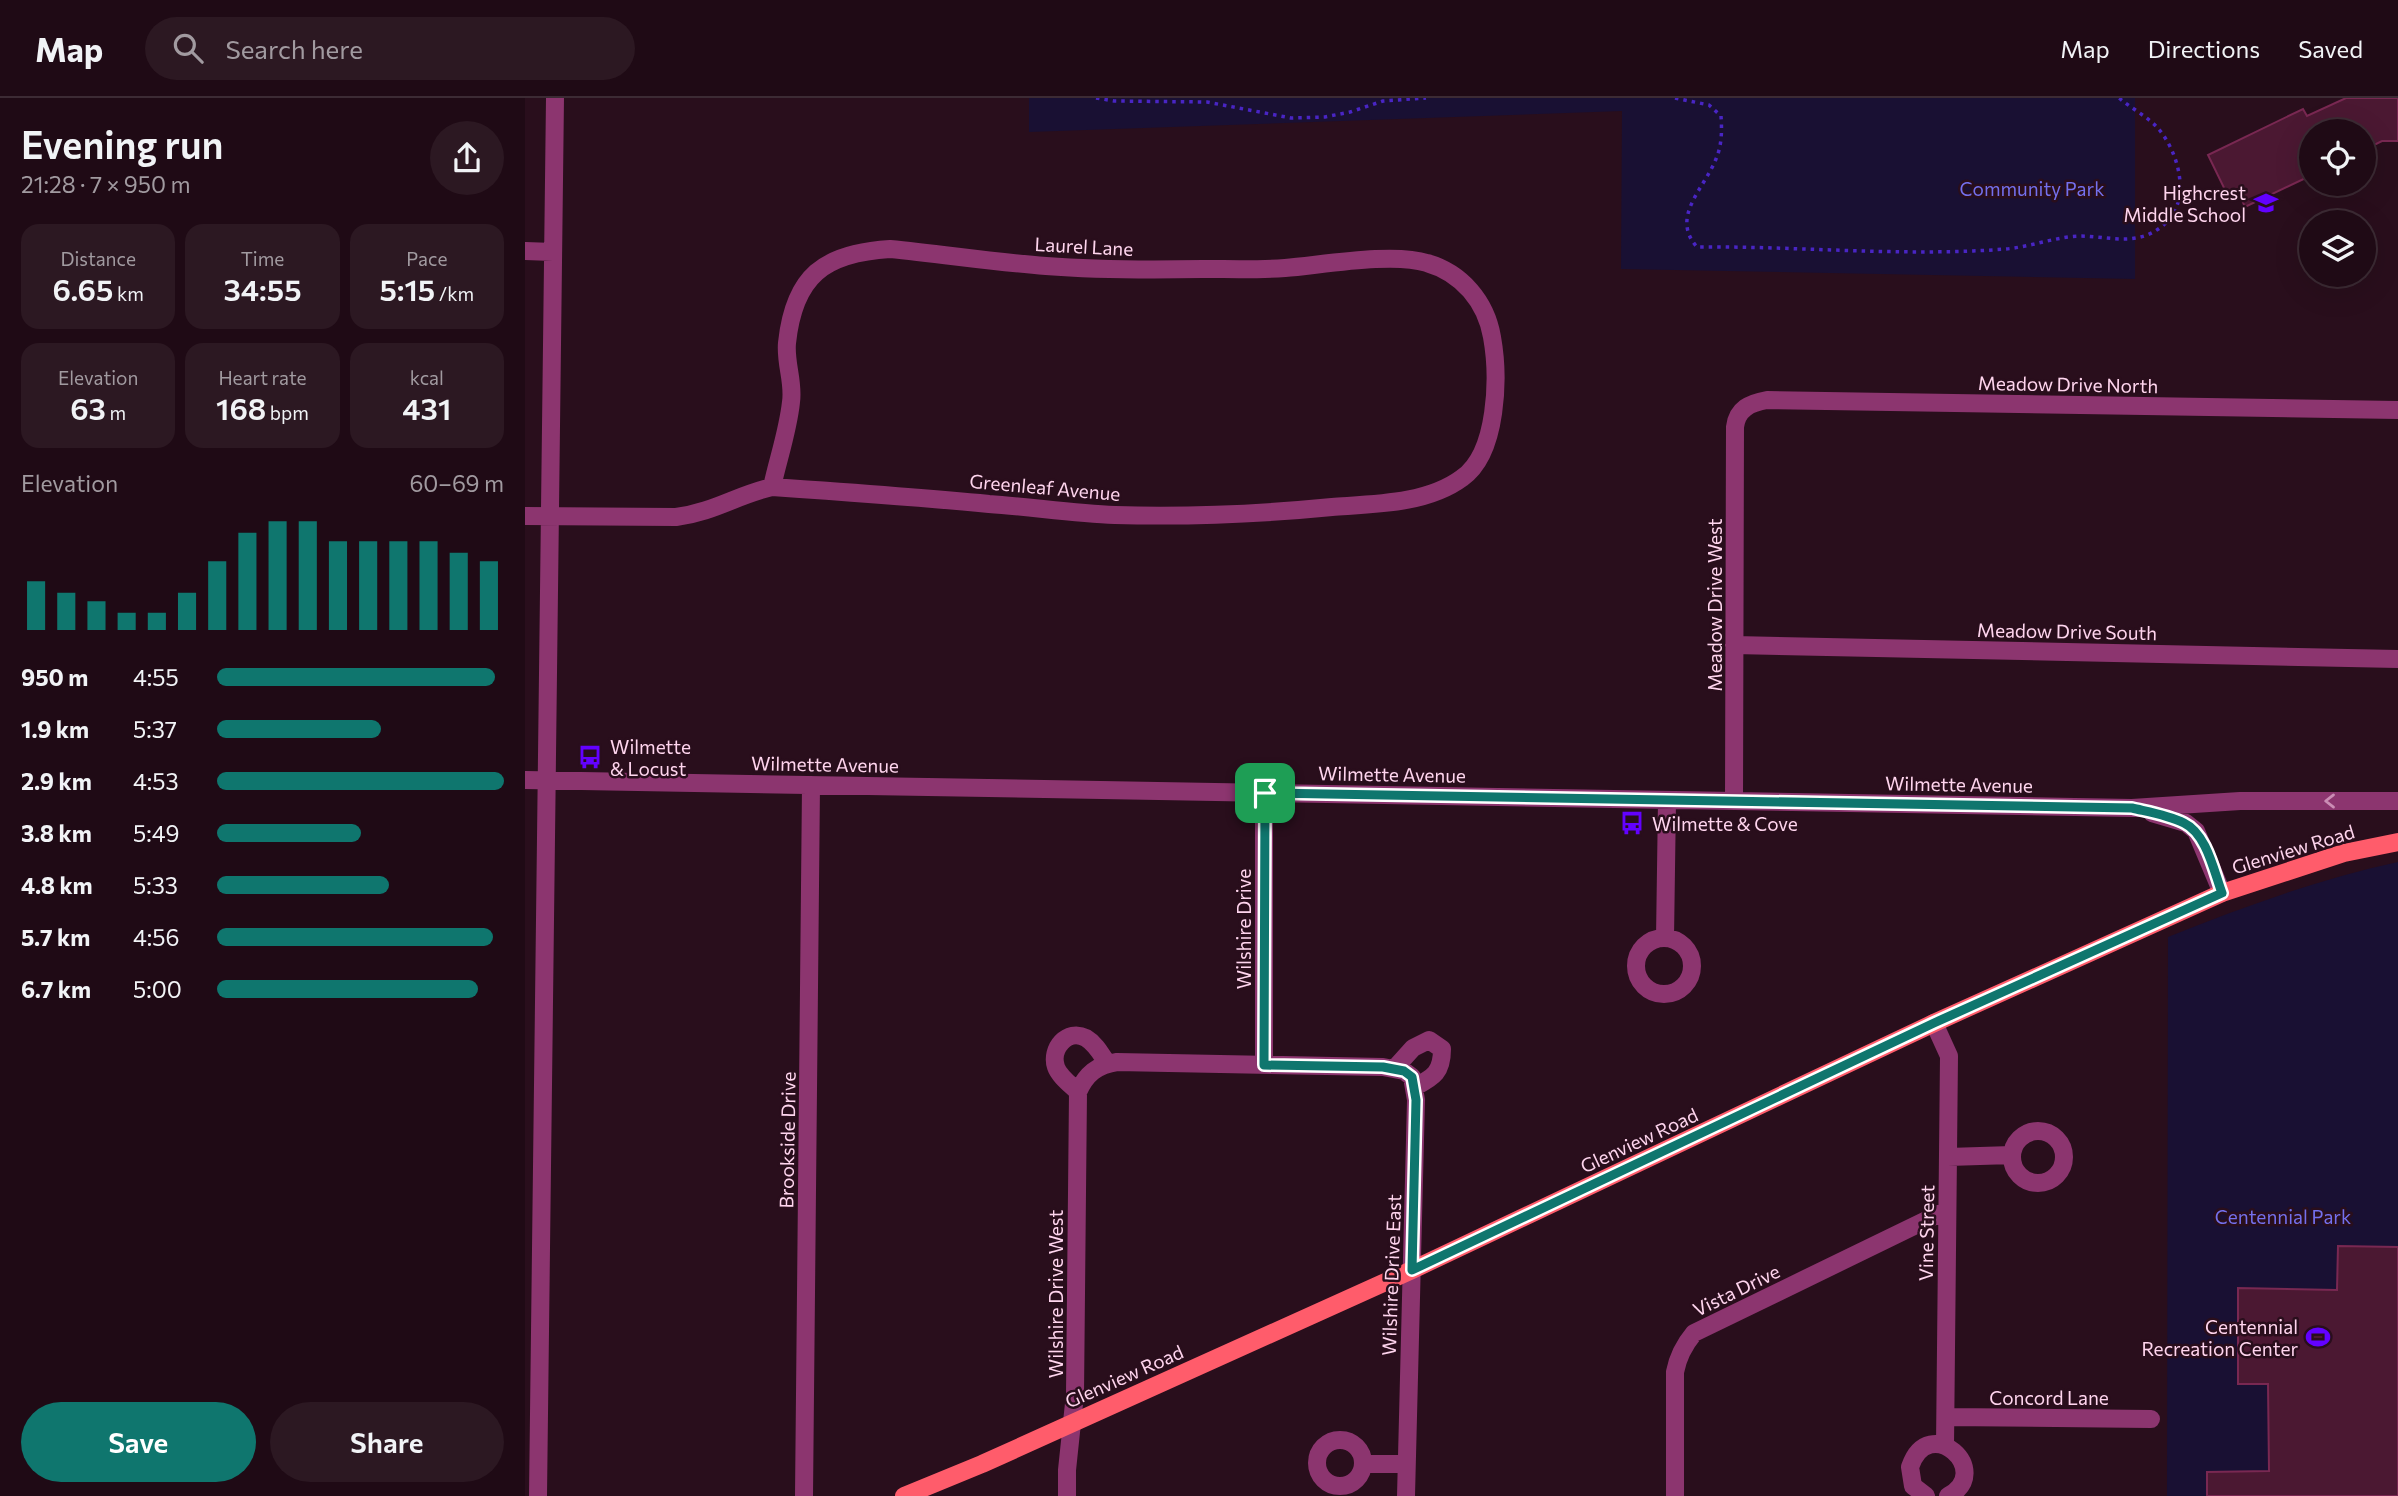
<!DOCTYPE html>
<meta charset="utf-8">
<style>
:root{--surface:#1f0a15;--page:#2c1822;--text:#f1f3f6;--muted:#a19aa0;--line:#3c2b34;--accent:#0f766e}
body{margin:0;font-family:Commissioner,sans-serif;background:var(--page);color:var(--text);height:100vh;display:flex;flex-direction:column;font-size:26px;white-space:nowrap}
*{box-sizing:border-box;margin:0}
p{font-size:23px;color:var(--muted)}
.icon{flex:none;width:38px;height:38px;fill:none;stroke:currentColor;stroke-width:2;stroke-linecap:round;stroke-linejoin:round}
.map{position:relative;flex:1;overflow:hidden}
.sheet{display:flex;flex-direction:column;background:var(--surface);width:525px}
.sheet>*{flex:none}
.tools{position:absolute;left:1774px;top:21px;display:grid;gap:14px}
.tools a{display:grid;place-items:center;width:77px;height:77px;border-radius:50%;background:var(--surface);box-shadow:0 7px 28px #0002,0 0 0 2px var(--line);font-size:35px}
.pin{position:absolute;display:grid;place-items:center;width:60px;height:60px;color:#fff;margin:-30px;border-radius:14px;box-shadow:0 4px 10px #0006}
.round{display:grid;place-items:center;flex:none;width:74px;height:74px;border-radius:37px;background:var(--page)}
.head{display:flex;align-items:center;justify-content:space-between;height:119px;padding:0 21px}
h1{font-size:38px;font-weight:600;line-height:52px}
.figures{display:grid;grid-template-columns:repeat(3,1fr);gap:10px;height:119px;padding:7px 21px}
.figures div{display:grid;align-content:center;border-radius:18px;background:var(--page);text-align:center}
.figures b{font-size:30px;font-weight:600}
.figures small{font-size:19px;font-weight:400}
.figures p{font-size:19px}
.chart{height:196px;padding:14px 21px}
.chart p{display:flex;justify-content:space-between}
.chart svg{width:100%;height:126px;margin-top:7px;stroke:var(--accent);stroke-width:6}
.primary-button{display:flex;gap:14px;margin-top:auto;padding:14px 21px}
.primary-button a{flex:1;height:80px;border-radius:42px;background:var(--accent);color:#fff;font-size:28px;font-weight:600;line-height:80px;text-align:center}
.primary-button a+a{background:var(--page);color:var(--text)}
ul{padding:0 21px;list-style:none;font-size:23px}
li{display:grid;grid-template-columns:112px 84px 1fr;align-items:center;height:52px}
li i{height:18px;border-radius:9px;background:var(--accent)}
header{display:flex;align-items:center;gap:42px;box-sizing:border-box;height:98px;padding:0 35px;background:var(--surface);border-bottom:2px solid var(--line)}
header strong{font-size:33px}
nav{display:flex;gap:38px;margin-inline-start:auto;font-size:24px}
.search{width:490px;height:63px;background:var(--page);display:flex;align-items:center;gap:18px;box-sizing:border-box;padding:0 24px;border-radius:38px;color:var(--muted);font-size:26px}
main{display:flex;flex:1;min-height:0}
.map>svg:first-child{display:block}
.green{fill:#191033}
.building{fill:#4b1832;stroke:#792852;stroke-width:2}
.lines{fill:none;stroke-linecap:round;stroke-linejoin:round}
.path{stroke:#4925c4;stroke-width:3.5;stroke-dasharray:3.5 5;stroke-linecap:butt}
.minor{stroke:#8c356f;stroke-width:18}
.major{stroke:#ff5c6b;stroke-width:18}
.oneway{stroke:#cb8db5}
.route-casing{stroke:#fff;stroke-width:14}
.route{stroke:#0f766e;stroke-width:9}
.labels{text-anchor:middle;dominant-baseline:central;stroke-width:5;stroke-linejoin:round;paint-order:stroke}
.park-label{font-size:19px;fill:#7470ed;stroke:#290e1c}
.poi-label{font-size:19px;fill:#ffd5ee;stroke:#290e1c;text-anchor:end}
.street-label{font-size:19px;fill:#ffd5ee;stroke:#290e1c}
</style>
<header>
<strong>Map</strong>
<div class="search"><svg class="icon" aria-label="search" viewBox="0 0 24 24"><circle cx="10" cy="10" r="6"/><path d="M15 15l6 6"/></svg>Search here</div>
<nav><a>Map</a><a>Directions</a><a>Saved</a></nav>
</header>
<main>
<section class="sheet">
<div class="head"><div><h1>Evening run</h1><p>21:28 · 7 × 950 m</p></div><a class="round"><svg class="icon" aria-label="share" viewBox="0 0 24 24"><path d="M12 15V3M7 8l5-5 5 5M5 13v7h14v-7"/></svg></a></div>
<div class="figures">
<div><p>Distance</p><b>6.65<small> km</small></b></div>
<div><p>Time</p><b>34:55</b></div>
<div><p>Pace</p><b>5:15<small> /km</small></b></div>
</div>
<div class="figures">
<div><p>Elevation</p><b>63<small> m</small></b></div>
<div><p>Heart rate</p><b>168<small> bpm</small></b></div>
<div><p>kcal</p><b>431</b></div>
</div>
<div class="chart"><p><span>Elevation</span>60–69 m</p>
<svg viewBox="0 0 160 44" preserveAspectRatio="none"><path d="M5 44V27M15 44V31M25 44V34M35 44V38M45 44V38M55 44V31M65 44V20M75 44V10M85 44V6M95 44V6M105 44V13M115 44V13M125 44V13M135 44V13M145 44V17M155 44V20"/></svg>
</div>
<ul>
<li><b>950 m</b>4:55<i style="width:97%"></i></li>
<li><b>1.9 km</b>5:37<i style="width:57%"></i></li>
<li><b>2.9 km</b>4:53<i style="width:100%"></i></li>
<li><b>3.8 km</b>5:49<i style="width:50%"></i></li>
<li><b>4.8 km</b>5:33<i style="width:60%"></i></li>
<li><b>5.7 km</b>4:56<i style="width:96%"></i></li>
<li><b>6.7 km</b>5:00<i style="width:91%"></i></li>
</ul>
<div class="primary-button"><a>Save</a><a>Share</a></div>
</section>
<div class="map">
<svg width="1873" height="1398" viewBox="0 0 1873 1398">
<rect width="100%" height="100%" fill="#290e1c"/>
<path class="green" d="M504,0H1610V181L1096,171L1097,13L504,34Z
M1873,764V1398H1642L1643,839C1718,809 1794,781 1873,764Z"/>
<path class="building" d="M1821,0H1873V43H1857L1839,52V33H1787V77L1720,109L1712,91L1702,96L1683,57L1778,11L1782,18Z
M1813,1148L1873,1149V1398H1682V1374L1744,1373L1743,1286H1713V1190L1812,1192Z"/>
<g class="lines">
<path class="path" d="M571,0L589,3L682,4L766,20L800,19L825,14L858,3L901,0
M1150,0L1184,7L1196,18C1197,32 1197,47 1191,61C1179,91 1145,119 1172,149C1275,148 1378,159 1481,151C1502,149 1522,142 1543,139C1575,134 1606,152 1636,129C1668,106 1655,55 1632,29C1621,18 1606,10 1594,0"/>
<path class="minor" d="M0,153L28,154
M0,418L151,419C189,414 212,397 247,389C320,394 392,399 464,406C506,409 548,415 590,417C662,419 736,416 807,409C849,406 902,406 937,380C973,355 974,278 967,239C961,204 937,175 902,165C868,154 797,167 760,170C733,172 705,171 678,171C625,172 573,172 521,168C468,164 417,156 365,151C299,155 269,178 262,245C260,265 269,284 266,304C263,333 253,361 247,389
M1209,547L1873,561
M0,682L1607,710L1715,703H1873
M1209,703L1210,329C1212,311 1225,305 1242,302L1873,312
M1627,715L1661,725L1671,733L1697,795
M1140,840L1142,702
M1111 868a28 28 0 1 1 56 0a28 28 0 1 1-56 0Z
M1409,925L1424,958L1420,1348
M739,967V695
M870,970L888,950L904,942L917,951C917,974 909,979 890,989
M553,994C546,987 534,978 531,969C525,951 542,930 561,940C571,946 576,956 582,965
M1487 1059a26 26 0 1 1 52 0a26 26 0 1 1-52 0Z
M1423,1059L1487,1057
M1421,1319L1626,1321
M792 1365a23 23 0 1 1 46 0a23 23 0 1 1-46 0Z
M838,1366H881
M13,1398L30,0
M279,1398L286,687
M542,1398V1372L550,1296L553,994C561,976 572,967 592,964L858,969L879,973L887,979L891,1002L881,1398
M1150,1398V1274C1153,1258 1159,1247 1169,1235L1422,1112
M1401,1398L1388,1388L1385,1369C1404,1313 1470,1374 1423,1398"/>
<path class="major" d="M379,1398L457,1366L887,1172L1409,925L1697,795L1819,755L1873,744"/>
</g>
<defs><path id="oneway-chevron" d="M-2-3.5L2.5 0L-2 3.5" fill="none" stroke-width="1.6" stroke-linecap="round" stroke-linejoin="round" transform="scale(1.75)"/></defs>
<use class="oneway" href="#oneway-chevron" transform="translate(1805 703) rotate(-180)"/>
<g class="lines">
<g class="route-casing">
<path id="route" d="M740,695L1607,710C1624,714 1643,717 1659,725C1682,736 1689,774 1697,795L1409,925L887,1172L891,1002L887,979L879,973L858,969L739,967Z"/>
</g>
<use href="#route" class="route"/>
</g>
<defs>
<g id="school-bare" transform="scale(1.89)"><path d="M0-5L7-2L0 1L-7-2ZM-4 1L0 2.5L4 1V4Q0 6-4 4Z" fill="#6301ff" stroke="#290e1c" stroke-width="2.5" paint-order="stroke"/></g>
<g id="bus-bare" transform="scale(1.89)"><path d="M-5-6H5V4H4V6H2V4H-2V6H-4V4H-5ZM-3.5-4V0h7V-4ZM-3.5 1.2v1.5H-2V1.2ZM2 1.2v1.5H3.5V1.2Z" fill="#6301ff" stroke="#290e1c" stroke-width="2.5" paint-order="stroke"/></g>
<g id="stadium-bare" transform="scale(1.89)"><path d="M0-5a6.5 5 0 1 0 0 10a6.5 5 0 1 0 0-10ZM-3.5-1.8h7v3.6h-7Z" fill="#6301ff" stroke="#290e1c" stroke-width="2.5" paint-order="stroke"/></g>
</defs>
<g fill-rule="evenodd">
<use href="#school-bare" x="1741" y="105"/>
<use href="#bus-bare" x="65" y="659"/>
<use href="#bus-bare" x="1107" y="725"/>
<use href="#stadium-bare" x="1793" y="1239"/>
</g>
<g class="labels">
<g class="park-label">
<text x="1507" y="90">Community Park</text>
<text x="1758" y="1118">Centennial Park</text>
</g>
<g class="poi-label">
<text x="1721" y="94">Highcrest<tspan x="1721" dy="22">Middle School</tspan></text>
<text x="85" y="648" text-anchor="start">Wilmette<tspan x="85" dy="22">&amp; Locust</tspan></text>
<text x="1127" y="725" text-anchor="start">Wilmette &amp; Cove</text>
<text x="1773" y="1228">Centennial<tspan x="1773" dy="22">Recreation Center</tspan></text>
</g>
<g class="street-label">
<text transform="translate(559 148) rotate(3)">Laurel Lane</text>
<text transform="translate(1543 286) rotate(1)">Meadow Drive North</text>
<text transform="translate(520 389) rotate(5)">Greenleaf Avenue</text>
<text transform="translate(1189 507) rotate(-90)">Meadow Drive West</text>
<text transform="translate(1542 533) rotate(1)">Meadow Drive South</text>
<text transform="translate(300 666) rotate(1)">Wilmette Avenue</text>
<text transform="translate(867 676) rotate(1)">Wilmette Avenue</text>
<text transform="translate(1434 686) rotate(1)">Wilmette Avenue</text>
<text transform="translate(1768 751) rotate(-17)">Glenview Road</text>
<text transform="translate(718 831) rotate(-90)">Wilshire Drive</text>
<text transform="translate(262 1042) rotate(-89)">Brookside Drive</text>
<text transform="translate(1114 1042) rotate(-25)">Glenview Road</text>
<text transform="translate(1401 1135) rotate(-89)">Vine Street</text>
<text transform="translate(866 1177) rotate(-88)">Wilshire Drive East</text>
<text transform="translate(1211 1192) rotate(-26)">Vista Drive</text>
<text transform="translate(530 1196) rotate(-90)">Wilshire Drive West</text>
<text transform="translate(599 1278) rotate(-24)">Glenview Road</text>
<text x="1524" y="1299">Concord Lane</text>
</g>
</g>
</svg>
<div class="tools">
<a><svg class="icon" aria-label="locate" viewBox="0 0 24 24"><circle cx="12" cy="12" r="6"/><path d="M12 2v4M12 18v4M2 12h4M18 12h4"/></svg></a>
<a><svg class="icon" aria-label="layers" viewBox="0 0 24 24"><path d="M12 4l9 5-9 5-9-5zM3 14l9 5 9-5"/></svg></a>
</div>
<div class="pin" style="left:740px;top:695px;background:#1e9e55"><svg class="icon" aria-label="arrive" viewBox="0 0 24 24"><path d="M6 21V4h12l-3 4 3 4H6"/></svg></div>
</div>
</main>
